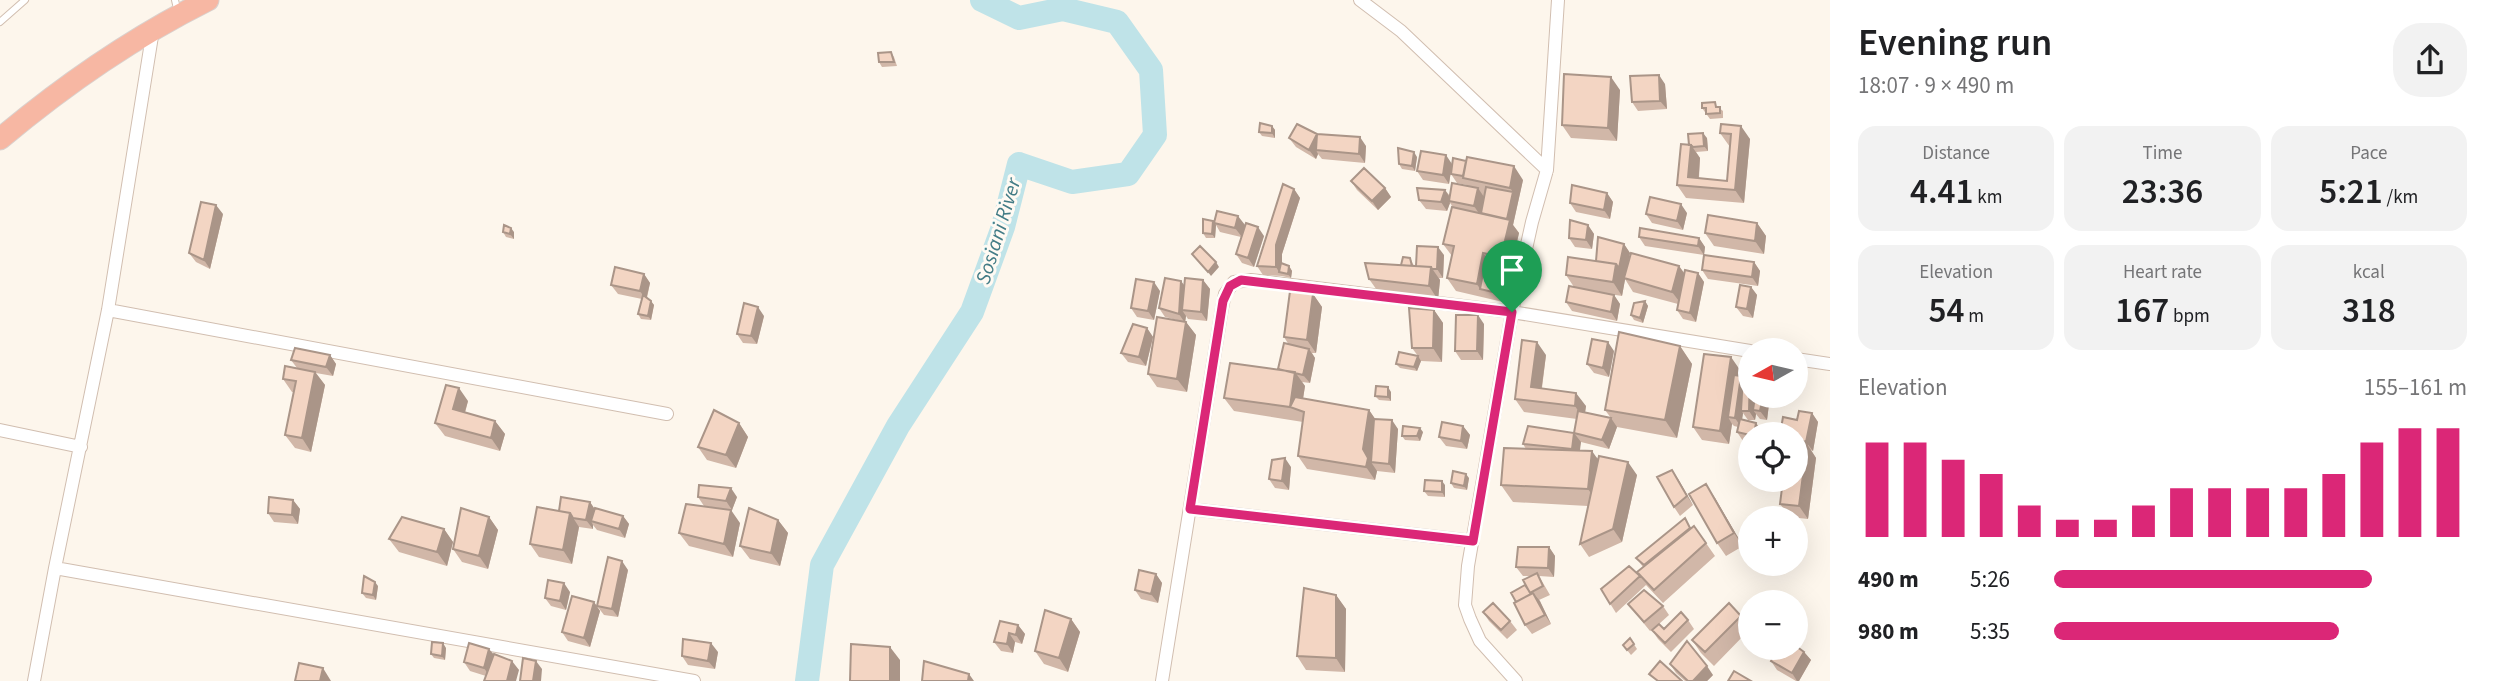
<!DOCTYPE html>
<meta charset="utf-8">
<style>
:root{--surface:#fff;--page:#f2f2f2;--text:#202124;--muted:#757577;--accent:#db2777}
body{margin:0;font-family:"Source Sans 3",sans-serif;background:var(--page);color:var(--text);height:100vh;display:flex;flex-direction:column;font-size:26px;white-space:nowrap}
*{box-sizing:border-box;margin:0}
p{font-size:23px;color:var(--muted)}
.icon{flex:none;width:38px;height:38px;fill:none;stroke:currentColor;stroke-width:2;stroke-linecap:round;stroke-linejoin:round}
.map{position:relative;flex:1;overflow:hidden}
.panel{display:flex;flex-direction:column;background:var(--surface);width:665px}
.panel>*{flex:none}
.needle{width:46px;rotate:262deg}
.buttons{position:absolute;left:1738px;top:338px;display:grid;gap:14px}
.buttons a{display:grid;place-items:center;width:70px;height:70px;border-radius:50%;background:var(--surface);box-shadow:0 7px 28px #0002;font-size:35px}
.pin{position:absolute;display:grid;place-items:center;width:60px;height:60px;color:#fff;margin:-72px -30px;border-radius:50% 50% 50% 0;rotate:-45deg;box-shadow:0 0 7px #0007}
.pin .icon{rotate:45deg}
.round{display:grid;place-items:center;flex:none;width:74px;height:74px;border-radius:28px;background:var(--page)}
.headline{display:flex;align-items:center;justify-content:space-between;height:119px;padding:0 28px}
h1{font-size:38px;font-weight:600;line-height:52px}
.figures{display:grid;grid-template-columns:repeat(3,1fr);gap:10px;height:119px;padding:7px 28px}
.figures div{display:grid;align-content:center;border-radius:18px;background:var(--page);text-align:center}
.figures b{font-size:35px;font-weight:600}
.figures small{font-size:19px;font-weight:400}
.figures p{font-size:19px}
.chart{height:196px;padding:14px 28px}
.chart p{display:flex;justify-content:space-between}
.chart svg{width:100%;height:126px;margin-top:7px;stroke:var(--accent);stroke-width:6}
ul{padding:0 28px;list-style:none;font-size:23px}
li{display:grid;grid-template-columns:112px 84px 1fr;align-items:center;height:52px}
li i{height:18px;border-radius:9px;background:var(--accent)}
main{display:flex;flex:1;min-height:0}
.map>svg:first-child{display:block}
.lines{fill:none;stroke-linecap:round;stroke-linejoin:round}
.river{stroke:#bfe3e8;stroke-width:24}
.lane-casing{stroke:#d1beb0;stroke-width:8}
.street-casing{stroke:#d1beb0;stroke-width:14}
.highway-casing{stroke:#dad1cd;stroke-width:23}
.lane{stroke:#fff;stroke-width:6}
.street{stroke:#fff;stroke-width:12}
.highway{stroke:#f7b7a3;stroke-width:21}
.wall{fill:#d1b7a8}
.shaded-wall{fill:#aa9588}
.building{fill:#f3d5c3;stroke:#aa9588;stroke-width:2}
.route-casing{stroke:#fff;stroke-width:14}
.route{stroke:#db2777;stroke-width:9}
.labels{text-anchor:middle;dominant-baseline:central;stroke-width:6;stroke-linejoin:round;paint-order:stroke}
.water-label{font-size:21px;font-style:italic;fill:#437c86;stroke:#fffaf3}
</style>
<main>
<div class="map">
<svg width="1830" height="681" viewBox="0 0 1830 681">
<rect width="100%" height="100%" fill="#fdf6ec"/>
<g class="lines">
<path class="river" d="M807,681L822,565L898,426L972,312L1003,227L1019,164L1072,182L1128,174L1155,135L1151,70L1117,22L1063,9L1019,18L982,0"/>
<g class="lane-casing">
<path id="lane" d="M175,0L178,13
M0,22L25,0"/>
</g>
<g class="street-casing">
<path id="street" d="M1360,0L1401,31L1547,170
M108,310L667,414
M1796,359L1830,364
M0,430L81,447
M1190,509L1473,541
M55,568L694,681
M34,681L55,568L108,310L153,30
M1162,681L1222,308L1225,294L1234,282L1251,280L1512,312L1750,351
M1516,681L1480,641L1470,619L1465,605L1468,566L1512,312L1532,222L1547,170L1558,0"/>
</g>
<g class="highway-casing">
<path id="highway" d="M0,139C63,86 134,37 208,0"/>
</g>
<use href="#lane" class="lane"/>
<use href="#street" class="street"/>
<use href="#highway" class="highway"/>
</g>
<path class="wall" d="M891,52L894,57L897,66L882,67L879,62Z
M1665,84L1667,109L1638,111L1632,102Z
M1620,90L1617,141L1571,138L1562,125Z
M1718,107L1723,111V118L1710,119L1702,108Z
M1721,124L1750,139L1744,203L1686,198L1677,185L1689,145L1707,138L1708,151L1696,152L1700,158L1699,178L1727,181L1730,147L1720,133Z
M1272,126L1275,130V138L1262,136L1259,132Z
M1317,134L1366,146L1365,163L1322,159L1318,154L1316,159L1296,147L1289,138Z
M1417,157L1415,171L1402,169L1399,164Z
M1452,164L1449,184L1423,180L1417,171Z
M1451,174L1523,180L1513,225L1519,233L1503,302L1456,291L1447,278L1452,256L1443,244L1453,207L1450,203L1447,211L1426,209L1419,200L1445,190L1450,196L1468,186L1467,185L1457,183Z
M1351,181L1385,188L1391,197L1378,210L1357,190Z
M1294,189L1300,198L1282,254V264L1289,266L1292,271L1291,278L1282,276L1263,275L1257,266Z
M1607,193L1613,202L1610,219L1576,212L1570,203Z
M1687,213L1683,230L1652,223L1646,214Z
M223,214L210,269L196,262L189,253Z
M1213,221L1214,223L1245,225L1242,234L1264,236L1254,267L1242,263L1236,254L1241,237L1220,232L1216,225L1215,238H1206L1203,233Z
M1757,223L1766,236L1764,254L1714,246L1705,233Z
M1588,225L1594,234L1592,249L1575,247L1569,238Z
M503,232H514V239L506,237Z
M1639,237L1699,238L1705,247L1704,255L1754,262L1760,271L1758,286L1708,279L1702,270L1704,255L1645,246Z
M1624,244L1630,253L1626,269L1679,266L1685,274L1698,273L1704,282L1696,322L1683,319L1677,310L1678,304L1633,292L1625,279L1622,296L1597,292L1614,295L1620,304L1617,321L1572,311L1566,302L1574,287L1566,275L1596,261Z
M1444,255L1443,278H1439L1440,280L1438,300L1379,293L1369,279L1401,265L1410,258L1414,266H1416Z
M644,274L650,283L647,298L654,305L651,320L641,319L638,314L642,299L618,294L611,285Z
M1203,280L1210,289L1207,321L1188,319L1186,316L1185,322H1186L1196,335L1187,392L1157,387L1148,374L1177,320L1165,317L1159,308L1185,285Z
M1751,287L1757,295L1753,318L1743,316L1736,307Z
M1160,291L1154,320L1137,317L1131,308Z
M1313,294L1322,307L1316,353H1312L1315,358L1310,383L1302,382L1305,386L1303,399L1369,410L1375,419L1398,429L1395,473L1377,471L1375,480L1307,469L1298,456L1303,422L1234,411L1224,398L1279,370L1289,345L1284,337Z
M1645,301L1648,306L1643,323L1634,320L1631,315Z
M1434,310L1443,323L1442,362L1421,361L1417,371L1400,368L1396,364L1418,356L1412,348Z
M764,316L757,344L743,343L737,334Z
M1484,324L1483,360H1461L1455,351Z
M1147,328L1153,337L1146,366L1128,362L1121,353Z
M1680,346L1692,364L1677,438L1617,427L1609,449L1581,442L1579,450L1637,475L1622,542L1589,557L1580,544L1588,506L1513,502L1501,485L1526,449L1523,444L1574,433L1577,419L1524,412L1515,399L1546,355L1542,388L1586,406L1585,412L1611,418L1605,410Z
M1614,351L1609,377L1594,373L1587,364Z
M330,355L336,364L333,376L316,373L325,385L311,452L295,448L285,435L294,392H292L283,379L297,368L291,360Z
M1740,370L1739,375L1741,376L1743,379L1750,396H1770L1767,420L1760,419L1756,414L1755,420H1748L1743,413L1742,419L1762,431V434H1750V467L1744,458L1746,442L1743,441L1737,432L1738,427L1734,426L1732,424L1729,444L1702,440L1693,427Z
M1391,392V401L1379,400L1375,396Z
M468,401L465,413L495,421L505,434L500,451L445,436L435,423Z
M1812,413L1818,422L1813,451L1811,450L1816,458L1808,519L1790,517L1780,504L1796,480V434L1797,420Z
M739,423L748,437L736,468L707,460L698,447Z
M1463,426L1470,435L1467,449L1446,446L1439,437Z
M1423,432L1420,441L1405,440L1402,436Z
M1291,467L1289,490L1275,488L1269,479Z
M1469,478L1467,490L1454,488L1451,483Z
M1678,479L1693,505L1680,516L1674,507Z
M1445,485V497L1428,496L1424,491Z
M698,497H737L732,510L704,506Z
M1715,498L1743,546L1726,556L1717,543Z
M293,500L300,509L298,524L274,522L268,513Z
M590,502L595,510L623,516L629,524L625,538L597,530L593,525V529L579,527L572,564L539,557L530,544L559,511Z
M489,517L498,530L488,569L462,562L453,549Z
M778,520L788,533L780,566L750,559L740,546Z
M740,523L733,557L689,546L679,533Z
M1694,526L1715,556L1663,603L1646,585L1616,613L1601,589L1640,576L1643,567L1636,558Z
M444,529L453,542L447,566L399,552L389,539Z
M1549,547L1555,556L1554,577L1539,576L1550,595L1539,600L1551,624L1532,634L1525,625V585L1530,576H1523L1516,567Z
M628,570L618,617L604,615L597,606Z
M1156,574L1162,583L1158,603L1141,599L1135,590Z
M378,586L376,600L366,598L362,593Z
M570,592L566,610L551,606L545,598Z
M1336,595L1346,609L1345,672L1306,670L1297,656Z
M594,602L600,611L590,647L568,641L562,632Z
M1628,604L1663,606L1669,615L1659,624L1664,629L1688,620L1694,629L1671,652L1658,639L1652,630L1656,626L1650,631Z
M1483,612L1510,621L1517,630L1507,639L1489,621Z
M1741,616L1750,629L1714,666L1701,653L1692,640Z
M1071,619L1080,632L1068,672L1044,664L1035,651Z
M1018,625L1025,634L1022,644L1015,642L1013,653L1001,651L994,642Z
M1630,638L1637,649L1631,655L1623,645Z
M446,648L445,660L434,658L431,654Z
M718,652L715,669L688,665L682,656Z
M1804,652L1811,660L1799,681H1796L1777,670L1771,661Z
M494,655L519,670L486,676L470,671L464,662Z
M1670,664L1713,675L1707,681H1685L1676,673Z"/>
<path class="shaded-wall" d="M1659,75L1665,84L1667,109L1660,101Z
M1611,77L1620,90L1617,141L1608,128Z
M1272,126L1275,130V138L1272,133Z
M1741,126L1750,139L1744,203L1735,190Z
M1703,133L1707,138L1708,151L1704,146Z
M1317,134L1316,150L1318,154L1316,159L1309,150Z
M1360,137L1366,146L1365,163L1359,154Z
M1691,145L1700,158L1698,187L1688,177Z
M1414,152L1417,157L1415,171L1412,166Z
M1446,155L1452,164L1449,184L1443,175Z
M1514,166L1523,180L1513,225L1519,233L1503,302L1497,293L1504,262L1501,257L1506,222L1513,192L1510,188Z
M1385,188L1391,197L1378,210L1372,201Z
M1478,188L1484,197L1480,215L1474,206Z
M1294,189L1300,198L1282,254V272H1279L1276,267V245Z
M1445,190L1451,199L1449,201L1450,203L1447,211L1441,202Z
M1607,193L1613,202L1610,219L1604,210Z
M1681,204L1687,213L1683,230L1677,221Z
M216,205L223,214L210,269L204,260Z
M1238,216L1245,225L1242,237L1235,228Z
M1213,221L1216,225L1215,238L1212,234Z
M1757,223L1766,236L1764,254L1755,241Z
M1588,225L1594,234L1592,249L1586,240Z
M1258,227L1264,236L1254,267L1248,258Z
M511,228L514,232V239L510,234Z
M1699,238L1705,247L1704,255L1698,246Z
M1624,244L1630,253L1622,296L1613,282L1616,264Z
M1438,247L1444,255L1443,278L1437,269Z
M1483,253L1493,266L1480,289L1477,284Z
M1216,262L1219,267L1211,276L1208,272Z
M1754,262L1760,271L1758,286L1752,277Z
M1289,266L1292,271L1291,278L1288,274Z
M1679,266L1688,279L1682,305L1672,292Z
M1431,267L1440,280L1438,300L1429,286Z
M1698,273L1704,282L1696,322L1690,313Z
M644,274L650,283L646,300L640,291Z
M1203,280L1210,289L1207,321L1201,312Z
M1181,281L1188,290L1182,310L1186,316L1185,323L1179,314Z
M1154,282L1160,291L1154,320L1148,311Z
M1751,287L1757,295L1753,318L1747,309Z
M1313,294L1322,307L1316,353L1307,340Z
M1614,295L1620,304L1617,321L1611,312Z
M651,301L654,305L651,320L648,316Z
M1645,301L1648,306L1643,323L1640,318Z
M758,307L764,316L757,344L751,336Z
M1434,310L1443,323L1442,362L1433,348Z
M1478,315L1484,324L1483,360L1477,351Z
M1186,322L1196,335L1187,392L1177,379Z
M1147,328L1153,337L1146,366L1139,357Z
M1537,342L1546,355L1540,400L1531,387Z
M1608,342L1614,351L1609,377L1603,368Z
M1680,346L1692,364L1677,438L1665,420Z
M1309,349L1315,358L1310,383L1303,375Z
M330,355L336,364L333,376L326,367Z
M1418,356L1421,361L1417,371L1414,367Z
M1731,357L1740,370L1733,418L1728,417L1732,424L1729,444L1720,431Z
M315,372L325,385L311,452L302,438Z
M1295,372L1305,386L1301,411L1290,407L1300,421L1290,407Z
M1741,376L1747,385L1741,411L1743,413L1741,427L1735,418Z
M1388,387L1391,392V401L1388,397Z
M459,388L468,401L462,422L453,409Z
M1576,393L1586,406L1584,420L1575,406Z
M1750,396H1757L1753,410L1756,414L1755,420L1749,411Z
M1763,396H1770L1767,420L1760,411Z
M1369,410L1378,423L1371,462L1377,471L1375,480L1366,467L1363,449Z
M1812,413L1818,422L1813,451L1806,442Z
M1611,418L1617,427L1609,449L1602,440Z
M1392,420L1398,429L1395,473L1389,464Z
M495,421L505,434L500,451L491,438Z
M739,423L748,437L736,468L726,455Z
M1756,423L1762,431V434H1754Z
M1463,426L1470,435L1467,449L1461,441Z
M1420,428L1423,432L1420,441L1417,436Z
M1574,433L1581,442L1579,458L1572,449Z
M1807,444L1816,458L1808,519L1799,506Z
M1592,451L1604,468L1600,506L1588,489Z
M1285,458L1291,467L1289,490L1282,481Z
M1628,462L1637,475L1622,542L1613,529Z
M1672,470L1678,479L1693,505L1687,496Z
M1466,474L1469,478L1467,490L1464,486Z
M1442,481L1445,485V497L1442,492Z
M1706,484L1715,498L1743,546L1734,533Z
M731,488L737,497L732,510L726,501Z
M293,500L300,509L298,524L292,515Z
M590,502L596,511L591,521L593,525V529L586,520Z
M731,510L740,523L733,557L724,544Z
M570,513L579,527L572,564L563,550Z
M623,516L629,524L625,538L619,529Z
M489,517L498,530L488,569L479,556Z
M778,520L788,533L780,566L771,553Z
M444,529L453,542L447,566L437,552Z
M1549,547L1555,556L1554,577L1548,568Z
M622,561L628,570L618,617L612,609Z
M1156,574L1162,583L1158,603L1151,594Z
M375,582L378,586L376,600L373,595Z
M564,583L570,592L566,610L560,601Z
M1533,593L1540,601L1551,624L1545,615Z
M1336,595L1346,609L1345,672L1336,658Z
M594,602L600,611L590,647L584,638Z
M1071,619L1080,632L1068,672L1059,658Z
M1018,625L1025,634L1022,644L1016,635Z
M1009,633L1015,642L1013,653L1007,644Z
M443,643L446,648L445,660L442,656Z
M711,643L718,652L715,669L708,661Z
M890,647L900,660V681H890Z
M489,649L496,657L490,677L484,668Z
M1804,652L1811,660L1799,681H1797L1792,673Z
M512,661L519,670L516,681H507Z
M536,661L542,669L541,681H533Z
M1707,666L1713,675L1707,681H1693Z
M323,668L331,681H320Z
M969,674L974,681H968Z"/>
<path class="building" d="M891,52L894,62H879L878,53Z
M1564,74L1611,77L1608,128L1562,125Z
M1659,75L1660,101L1632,102L1630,76Z
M1715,102L1716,107H1720V113L1706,114V108H1702V103Z
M1260,123L1272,126V133L1259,132Z
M1297,124L1317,134L1309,150L1289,138Z
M1721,124L1741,126L1735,190L1677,185L1681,144L1691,145L1688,177L1727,181L1731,134L1720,133Z
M1703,133L1704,146L1693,147L1691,145H1689L1688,134Z
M1317,134L1360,137L1359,154L1316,150Z
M1398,148L1414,152L1412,166L1399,164Z
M1421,151L1446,155L1443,175L1417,171Z
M1467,157L1514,166L1510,188L1463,178Z
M1453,158L1466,161L1463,176L1451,174Z
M1364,168L1385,188L1372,201L1351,181Z
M1452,183L1478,188L1474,206L1449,201Z
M1283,184L1294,189L1276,245V267L1257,266Z
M1572,185L1607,193L1604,210L1570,203Z
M1486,187L1513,192L1507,219L1481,213Z
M1417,188L1445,190L1441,202L1419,200Z
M1650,197L1681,204L1677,221L1646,214Z
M201,202L216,205L204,260L189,253Z
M1452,207L1510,220L1501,257L1483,253L1477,284L1447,278L1454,246L1443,244Z
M1217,211L1238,216L1235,228L1214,223Z
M1708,215L1757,223L1755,241L1705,233Z
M1203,219L1213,221L1212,234L1203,233Z
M1570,220L1588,225L1586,240L1569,238Z
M1246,223L1258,227L1248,258L1236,254Z
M504,225L511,228L510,234L503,232Z
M1640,228L1699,238L1698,246L1639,237Z
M1598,237L1624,244L1619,268L1616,264L1596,261Z
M1200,246L1216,262L1208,272L1192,254Z
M1417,246L1438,247L1437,269H1432L1431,267L1416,266Z
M1631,253L1679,266L1672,292L1624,278Z
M1704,255L1754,262L1752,277L1702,270Z
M1403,257L1410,258L1412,266L1401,265Z
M1486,257L1504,261L1497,293L1480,289Z
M1568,257L1616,264L1613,282L1566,275Z
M1281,263L1289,266L1288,274L1279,272Z
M1365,263L1431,267L1429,286L1369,279Z
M615,267L644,274L640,291L611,285Z
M1685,270L1698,273L1690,313L1677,310Z
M1165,278L1181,281L1179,314L1159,308Z
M1185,278L1203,280L1201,312L1182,310Z
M1136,279L1154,282L1148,311L1131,308Z
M1740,285L1751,287L1747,309L1736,307Z
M1569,286L1614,295L1611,312L1566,302Z
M1290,291L1313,294L1307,340L1284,337Z
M643,295L651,301L648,316L638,314Z
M1645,301L1640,318L1631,315L1634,303Z
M744,303L758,307L751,336L737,334Z
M1409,308L1434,310L1433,348H1412Z
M1456,315H1478L1477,351H1455Z
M1157,317L1186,322L1177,379L1148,374Z
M1133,324L1147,328L1139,357L1121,353Z
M1619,332L1680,346L1665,420L1605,410Z
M1592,339L1608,342L1603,368L1587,364Z
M1522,340L1537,342L1531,387L1576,393L1575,406L1515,399Z
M1284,343L1309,349L1303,375L1278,369Z
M295,348L330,355L326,367L291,360Z
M1399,352L1418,356L1414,367L1396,364Z
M1704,354L1731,357L1720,431L1693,427Z
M1230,363L1295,372L1290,407L1224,398Z
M285,366L315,372L302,438L285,435L296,381L283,379Z
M1734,375L1741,376L1735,418L1728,417Z
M1743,375L1750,376L1749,411H1741Z
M446,385L459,388L453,409L495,421L491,438L435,423Z
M1376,386L1388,387V397L1375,396Z
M1755,396H1763L1760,411L1753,410Z
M1295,397L1369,410L1363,449L1368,458L1366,467L1298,456L1304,412L1290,407Z
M714,410L739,423L726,455L698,447Z
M1578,411L1611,418L1602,440L1574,433Z
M1799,411L1812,413L1806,442L1796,439V434H1780L1783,417L1797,420Z
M1374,419L1392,420L1389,464L1371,462Z
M1740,419L1756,423L1754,434H1750V435L1737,432Z
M1442,422L1463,426L1461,441L1439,437Z
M1403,426L1420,428L1417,436H1402Z
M1528,426L1574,433L1572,449L1523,444Z
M1746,438L1750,439V459L1744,458Z
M1796,443L1807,444L1799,506L1780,504L1783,480H1796Z
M1504,448L1592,451L1588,489L1501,485Z
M1599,456L1628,462L1613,529L1580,544Z
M1285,458L1282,481L1269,479L1272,460Z
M1672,470L1687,496L1674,507L1657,477Z
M1453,471L1466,474L1464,486L1451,483Z
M1425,480L1442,481V492L1424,491Z
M1706,484L1734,533L1717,543L1689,494Z
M699,485L731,488L726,501L698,497Z
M269,497L293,500L292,515L268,513Z
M561,497L590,502L586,520L573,518L570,513L559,511Z
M686,504L731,510L724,544L679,533Z
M537,507L570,513L563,550L530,544Z
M461,508L489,517L479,556L453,549Z
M595,508L623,516L619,529L591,521Z
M749,508L778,520L771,553L740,546Z
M402,517L444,529L437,552L389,539Z
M1685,518L1690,528L1644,565L1636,558Z
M1694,526L1706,543L1654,590L1637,572Z
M1518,547H1549L1548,568L1516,567Z
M608,557L622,561L612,609L597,606Z
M1629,566L1640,576L1610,604L1601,589Z
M1139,570L1156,574L1151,594L1135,590Z
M1537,573L1543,586L1530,593L1523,580Z
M364,576L375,582L373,595L362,593Z
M548,580L564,583L560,601L545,598Z
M1525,585L1531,594L1516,602L1511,593Z
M1304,588L1336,595V658L1297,656Z
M1644,590L1663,606L1644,622L1628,604Z
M1533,593L1545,615L1525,625L1514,603Z
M572,596L594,602L584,638L562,632Z
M1493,603L1510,621L1501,630L1483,612Z
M1729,603L1741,616L1705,652L1692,640Z
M1045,610L1071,619L1059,658L1035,651Z
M1681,612L1688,620L1665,643L1652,630L1659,624L1664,629Z
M1000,621L1018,625L1016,635L1009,633L1007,644L994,642Z
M1630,638L1634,644L1627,650L1623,645Z
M683,639L711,643L708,661L682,656Z
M1687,641L1707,666L1693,681H1688L1670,664Z
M432,642L443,643L442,656L431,654Z
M469,643L489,649L484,668L464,662Z
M851,644L890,647V681H850Z
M1796,646L1804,652L1792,673L1771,661L1778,648H1796Z
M494,654L512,661L507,681H484Z
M523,658L536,661L533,681H520Z
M924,661L969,674L968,681H922Z
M1660,661L1682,681H1658L1649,674Z
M299,663L323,668L320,681H295Z
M1734,671L1751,681H1728Z"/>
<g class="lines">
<g class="route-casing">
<path id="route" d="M1241,280L1512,312L1473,541L1190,509L1223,301L1230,286Z"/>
</g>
<use href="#route" class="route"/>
</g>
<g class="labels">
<g class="water-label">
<text transform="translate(998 231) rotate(-73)">Sosiani River</text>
</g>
</g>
</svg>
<div class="buttons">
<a><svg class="needle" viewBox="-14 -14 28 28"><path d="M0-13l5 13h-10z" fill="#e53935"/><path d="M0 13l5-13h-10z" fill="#757577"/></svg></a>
<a><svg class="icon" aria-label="locate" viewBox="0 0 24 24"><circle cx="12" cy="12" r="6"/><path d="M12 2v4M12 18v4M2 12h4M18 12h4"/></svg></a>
<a>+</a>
<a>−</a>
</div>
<div class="pin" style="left:1512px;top:312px;background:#1e9e55"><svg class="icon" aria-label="arrive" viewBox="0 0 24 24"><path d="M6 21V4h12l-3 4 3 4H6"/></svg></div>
</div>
<section class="panel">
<div class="headline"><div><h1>Evening run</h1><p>18:07 · 9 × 490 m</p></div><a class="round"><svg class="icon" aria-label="share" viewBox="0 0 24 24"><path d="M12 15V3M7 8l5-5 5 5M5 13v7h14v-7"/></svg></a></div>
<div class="figures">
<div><p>Distance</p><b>4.41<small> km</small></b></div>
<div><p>Time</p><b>23:36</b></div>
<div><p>Pace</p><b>5:21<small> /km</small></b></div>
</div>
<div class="figures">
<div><p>Elevation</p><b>54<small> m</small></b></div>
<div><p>Heart rate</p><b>167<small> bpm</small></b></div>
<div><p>kcal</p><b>318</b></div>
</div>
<div class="chart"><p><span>Elevation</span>155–161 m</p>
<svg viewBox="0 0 160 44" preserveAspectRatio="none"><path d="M5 44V11M15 44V11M25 44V17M35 44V22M45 44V33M55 44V38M65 44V38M75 44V33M85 44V27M95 44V27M105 44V27M115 44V27M125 44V22M135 44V11M145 44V6M155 44V6"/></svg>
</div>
<ul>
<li><b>490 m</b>5:26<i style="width:77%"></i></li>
<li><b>980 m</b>5:35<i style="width:69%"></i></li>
</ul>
</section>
</main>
